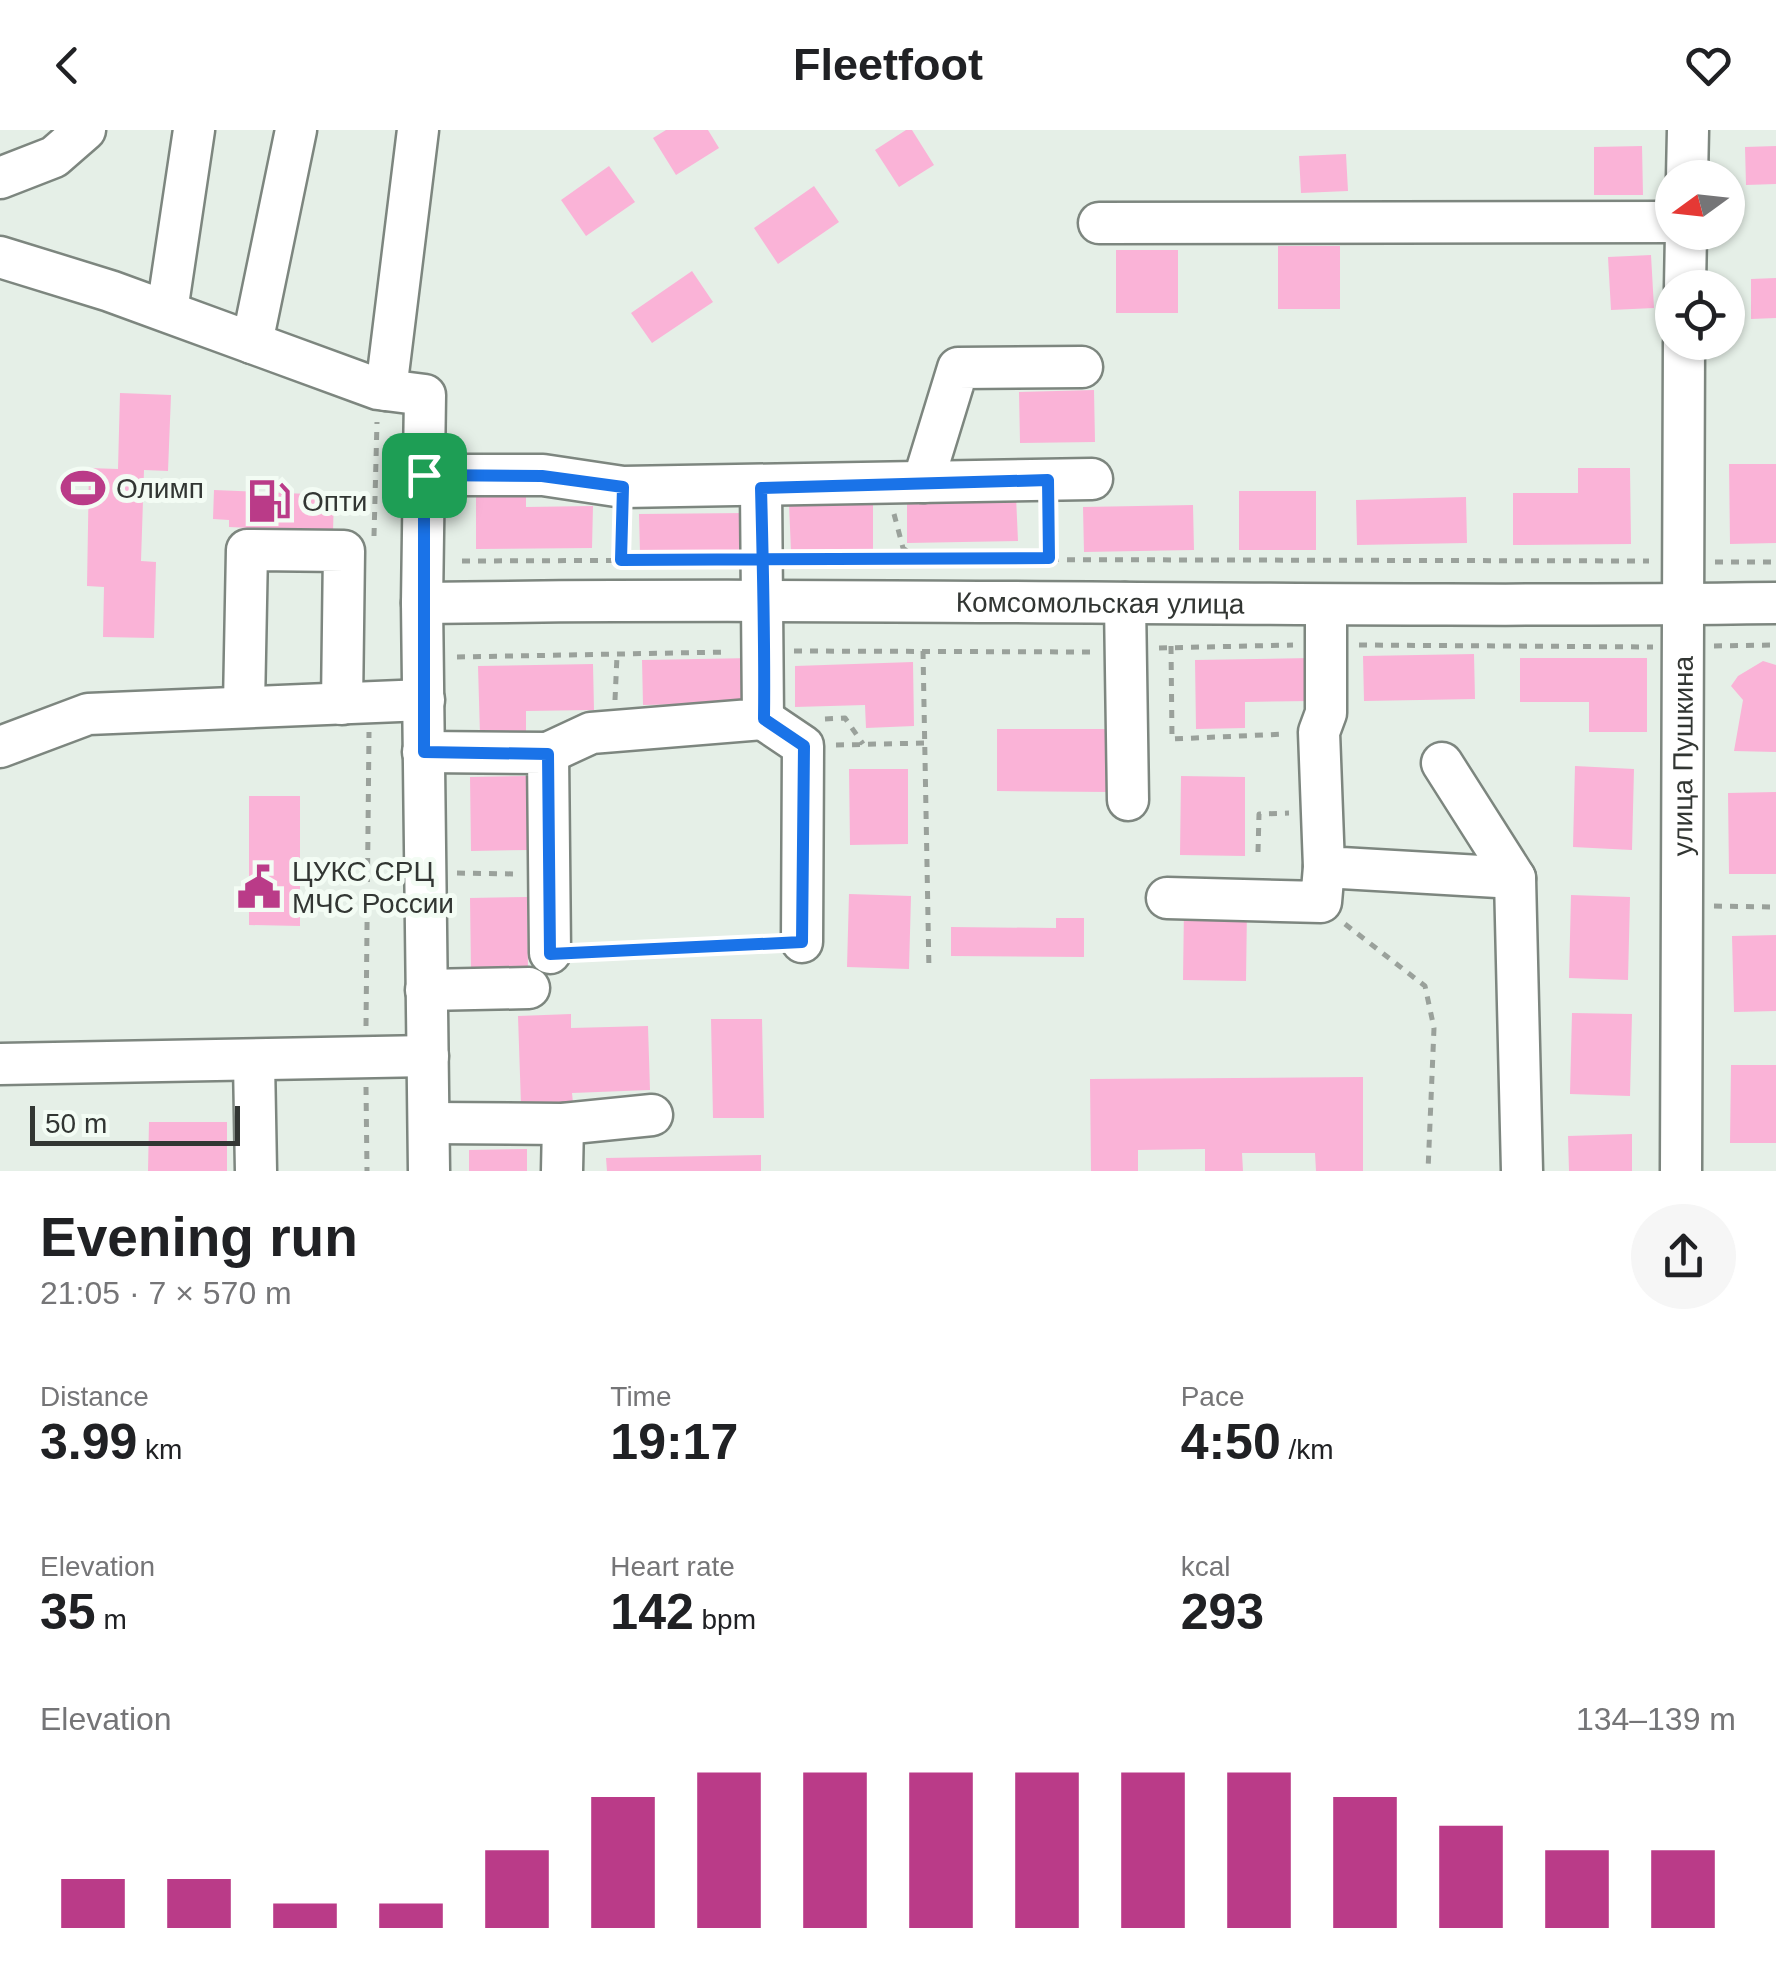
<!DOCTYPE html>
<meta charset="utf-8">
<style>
:root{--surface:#fff;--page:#f6f6f6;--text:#202124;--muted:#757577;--accent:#ba3b88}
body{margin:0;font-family:Arial,sans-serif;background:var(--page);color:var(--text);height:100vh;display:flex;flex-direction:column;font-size:38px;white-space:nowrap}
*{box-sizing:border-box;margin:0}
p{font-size:32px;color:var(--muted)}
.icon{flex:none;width:55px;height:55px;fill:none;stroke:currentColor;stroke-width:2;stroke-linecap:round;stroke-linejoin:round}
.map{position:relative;height:1041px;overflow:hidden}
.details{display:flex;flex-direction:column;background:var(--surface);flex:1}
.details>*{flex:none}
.needle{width:65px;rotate:255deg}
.buttons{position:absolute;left:1655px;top:30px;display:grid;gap:20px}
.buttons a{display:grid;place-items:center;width:90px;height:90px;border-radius:50%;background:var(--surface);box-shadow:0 2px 8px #0004;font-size:50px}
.scale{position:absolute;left:30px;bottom:25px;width:210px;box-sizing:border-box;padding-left:10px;border:5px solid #323633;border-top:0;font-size:28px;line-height:35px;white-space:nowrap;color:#323633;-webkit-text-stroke:8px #f3fcf4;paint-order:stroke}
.pin{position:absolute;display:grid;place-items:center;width:85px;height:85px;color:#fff;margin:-42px;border-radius:20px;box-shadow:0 5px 15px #0006}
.round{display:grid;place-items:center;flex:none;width:105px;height:105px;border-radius:52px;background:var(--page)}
.headline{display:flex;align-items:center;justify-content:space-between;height:170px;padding:0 40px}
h1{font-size:55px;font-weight:600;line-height:75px}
.stats{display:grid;grid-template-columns:repeat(3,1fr);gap:15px;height:170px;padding:10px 40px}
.stats div{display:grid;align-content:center}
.stats b{font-size:50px;font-weight:600}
.stats small{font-size:28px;font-weight:400}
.stats p{font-size:28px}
.chart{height:280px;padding:20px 40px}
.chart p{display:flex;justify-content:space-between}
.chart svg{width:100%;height:180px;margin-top:10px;stroke:var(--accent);stroke-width:6}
header{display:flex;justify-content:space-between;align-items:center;height:130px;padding:0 40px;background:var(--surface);font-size:45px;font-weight:600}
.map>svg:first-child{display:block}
.building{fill:#fab3d7}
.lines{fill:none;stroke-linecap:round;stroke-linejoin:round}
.minor-casing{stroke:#7d867f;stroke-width:45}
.path{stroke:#9aa19b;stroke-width:5;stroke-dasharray:8 8;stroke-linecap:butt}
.minor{stroke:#fff;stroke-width:40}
.route-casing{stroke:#fff;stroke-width:20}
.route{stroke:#1a73e8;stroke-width:12}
.labels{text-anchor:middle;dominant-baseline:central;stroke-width:10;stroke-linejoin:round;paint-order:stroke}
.poi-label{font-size:28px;fill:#323633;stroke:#f3fcf4;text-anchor:start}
.street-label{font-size:28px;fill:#323633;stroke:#f3fcf4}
</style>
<header><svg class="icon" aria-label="back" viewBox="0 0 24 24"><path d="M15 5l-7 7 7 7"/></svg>Fleetfoot<svg class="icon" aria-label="heart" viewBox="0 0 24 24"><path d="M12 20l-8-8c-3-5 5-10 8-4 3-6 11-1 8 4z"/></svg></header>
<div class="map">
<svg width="1776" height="1041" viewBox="0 0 1776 1041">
<rect width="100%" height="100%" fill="#e5efe7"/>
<path class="building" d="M666,0H708L719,18L676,45L653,8Z
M906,0H912L934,35L899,57L875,20Z
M1642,16L1643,65H1594V17Z
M1776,16V54L1746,55L1745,17Z
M1346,24L1348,61L1301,63L1299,26Z
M609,36L635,72L586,106L561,70Z
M814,56L839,92L778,134L754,98Z
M1278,116H1340V179H1278Z
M1116,120H1178V183H1116Z
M1651,125L1654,178L1611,180L1608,127Z
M692,141L713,172L652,213L631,183Z
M1776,148V188L1751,189V149Z
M1094,260L1095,312L1020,313L1019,262Z
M120,263L171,265L168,341L144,340L141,431L156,432L154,508L103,507L104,457L87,456L89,338L118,339Z
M1729,334H1776V413L1730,414Z
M1578,338H1630L1631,414L1513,415V363H1578Z
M476,354H526V377L593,376L592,418L476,419Z
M214,360L334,365L333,402L229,397V390L213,389Z
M1239,361H1316V420H1239Z
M1016,366L1018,411L907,413V368Z
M1466,367L1467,413L1357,415L1356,370Z
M873,371V419L791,421L789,374Z
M1193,375L1194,420L1084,422L1083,377Z
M747,383L748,422L640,424L639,384Z
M1474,524L1475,569L1364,571L1363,526Z
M753,528L754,573L643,575L642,530Z
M1310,528L1311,571L1245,572V598L1196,599L1195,530Z
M1520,528H1647V602H1589V572H1520Z
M1763,531L1776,535V622L1734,621L1743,570L1731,556L1738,546Z
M913,532L914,596L866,598L865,575L795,577V536Z
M593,534L594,580L526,581V604L480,605L478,536Z
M997,599H1109L1110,662L997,661Z
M1575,636L1634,639L1632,720L1573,717Z
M849,639H908V714L850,715Z
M528,646L529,720L471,721L470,647Z
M1181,646L1245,647V726L1180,725Z
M1776,662V744H1729L1728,663Z
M249,666H300V796L249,795Z
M849,764L911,766L909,839L847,837Z
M1571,765L1630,767L1628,850L1569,848Z
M527,767L528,840L471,841L470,768Z
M1184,777L1247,778L1246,851L1183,850Z
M1056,788H1084V827L951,826V797L1056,798Z
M1776,805V881L1734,882L1732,806Z
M1572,883L1632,884L1630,966L1570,964Z
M571,884V898L648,896L650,960L572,963L573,973L521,975L518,886Z
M711,889H762L764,988H713Z
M1731,935H1776V1013H1730Z
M1363,947V1041H1316L1315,1023H1242L1243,1041H1205V1019L1138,1020V1041H1091L1090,949Z
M149,992H227V1041H148Z
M1632,1004V1041H1569L1568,1006Z
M527,1019V1041H469V1020Z
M761,1025V1041H607L606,1028Z"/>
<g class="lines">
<g class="minor-casing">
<g id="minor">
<path d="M0,48L54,27L85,0"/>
<path d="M1687,48L1688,0"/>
<path d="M1099,93L1672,92"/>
<path d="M0,127L110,161L378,259L425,265L422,473L429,1041"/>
<path d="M1685,158L1686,102"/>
<path d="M167,181L194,0"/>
<path d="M252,213L296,0"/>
<path d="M386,260L418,0"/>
<path d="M424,345H543L623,357L1092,349"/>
<path d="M923,352L958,238L1082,237"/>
<path id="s1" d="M422,473C874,466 1325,479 1776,473"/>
<path d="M1125,473L1128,670"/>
<path d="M1326,476V583L1319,602L1324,737L1515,748"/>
<path d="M244,575L247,420L344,421L342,574"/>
<path d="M763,589L803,616L802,812"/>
<path d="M0,617L88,584L424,570"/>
<path d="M423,622L548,623L550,823"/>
<path d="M548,623L591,603L763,589L761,358"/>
<path d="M1442,633L1515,748L1522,1041"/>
<path d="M1167,768L1321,772L1324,737"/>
<path d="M426,860L529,858"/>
<path d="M254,932L256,1041"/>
<path d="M0,934L428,926"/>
<path d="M429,993L563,994L652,985"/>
<path d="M562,1041L563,994"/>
<path id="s2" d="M1681,1041L1684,212"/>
</g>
</g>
<path class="path" d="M1048,381L1049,428
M894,384L903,418L917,429
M374,406L377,292
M621,429L622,390
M795,429L1649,431
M462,431L729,430
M1715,432H1776
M1359,515L1653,517
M1171,516L1172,609L1286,604
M1714,516L1776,515
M1159,518L1293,515
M794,521L1093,522
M923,521L929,841
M457,527L728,522
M615,570L617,526
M825,589L845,588L863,614
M836,615L925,613
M1258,722L1259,684L1289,683
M457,743L516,744
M1714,776L1776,777
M1345,794L1425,856L1434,898L1428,1041
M580,822L769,813
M366,896L369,602
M366,957L367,1041"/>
<use href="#minor" class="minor"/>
</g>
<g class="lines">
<g class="route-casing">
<path id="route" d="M424,345V622L548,624L550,824L802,812L804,616L764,589C765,512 763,435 761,358L1048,350L1049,428C906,429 764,429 621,430L623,357L542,346L424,345"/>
</g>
<use href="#route" class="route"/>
</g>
<defs>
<g id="stadium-bare" transform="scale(3.45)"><path d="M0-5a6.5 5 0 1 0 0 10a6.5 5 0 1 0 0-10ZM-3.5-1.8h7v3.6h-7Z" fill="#ba3b88" stroke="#f3fcf4" stroke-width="2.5" paint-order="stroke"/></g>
<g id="fuel-bare" transform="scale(3.45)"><path d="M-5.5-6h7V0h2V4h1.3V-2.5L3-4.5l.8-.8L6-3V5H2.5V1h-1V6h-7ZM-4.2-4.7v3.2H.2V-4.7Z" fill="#ba3b88" stroke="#f3fcf4" stroke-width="2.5" paint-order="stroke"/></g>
<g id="civic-bare" transform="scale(3.45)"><path d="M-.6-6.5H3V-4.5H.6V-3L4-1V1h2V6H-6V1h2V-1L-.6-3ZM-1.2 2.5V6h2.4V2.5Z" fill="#ba3b88" stroke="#f3fcf4" stroke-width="2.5" paint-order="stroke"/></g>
</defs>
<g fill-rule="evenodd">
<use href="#stadium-bare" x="83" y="358"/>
<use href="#fuel-bare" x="269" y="371"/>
<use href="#civic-bare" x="259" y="757"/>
</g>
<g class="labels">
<g class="poi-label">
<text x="116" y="358">Олимп</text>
<text x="302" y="371">Опти</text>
<text x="292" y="741">ЦУКС СРЦ<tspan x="292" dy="32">МЧС России</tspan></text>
</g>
<g class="street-label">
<text stroke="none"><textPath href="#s1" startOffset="678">Комсомольская улица</textPath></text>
<text stroke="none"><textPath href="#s2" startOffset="415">улица Пушкина</textPath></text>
</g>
</g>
</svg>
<div class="buttons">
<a><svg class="needle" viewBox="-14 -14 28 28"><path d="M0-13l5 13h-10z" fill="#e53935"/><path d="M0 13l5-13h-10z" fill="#757577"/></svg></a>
<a><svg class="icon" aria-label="locate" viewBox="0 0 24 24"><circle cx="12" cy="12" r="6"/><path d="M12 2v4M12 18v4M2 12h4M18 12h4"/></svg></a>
</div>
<div class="scale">50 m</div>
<div class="pin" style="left:424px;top:345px;background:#1e9e55"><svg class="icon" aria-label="arrive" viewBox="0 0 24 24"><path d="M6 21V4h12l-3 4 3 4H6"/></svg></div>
</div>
<section class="details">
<div class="headline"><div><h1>Evening run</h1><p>21:05 · 7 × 570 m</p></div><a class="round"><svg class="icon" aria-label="share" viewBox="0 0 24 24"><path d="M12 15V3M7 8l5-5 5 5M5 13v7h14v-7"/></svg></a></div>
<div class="stats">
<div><p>Distance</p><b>3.99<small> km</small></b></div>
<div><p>Time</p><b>19:17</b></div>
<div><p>Pace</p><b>4:50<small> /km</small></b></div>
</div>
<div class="stats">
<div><p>Elevation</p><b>35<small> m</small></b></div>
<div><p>Heart rate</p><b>142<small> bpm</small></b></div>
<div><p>kcal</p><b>293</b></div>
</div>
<div class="chart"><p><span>Elevation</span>134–139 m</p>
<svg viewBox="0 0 160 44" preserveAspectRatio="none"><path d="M5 44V32M15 44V32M25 44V38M35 44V38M45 44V25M55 44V12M65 44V6M75 44V6M85 44V6M95 44V6M105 44V6M115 44V6M125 44V12M135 44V19M145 44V25M155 44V25"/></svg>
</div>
</section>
